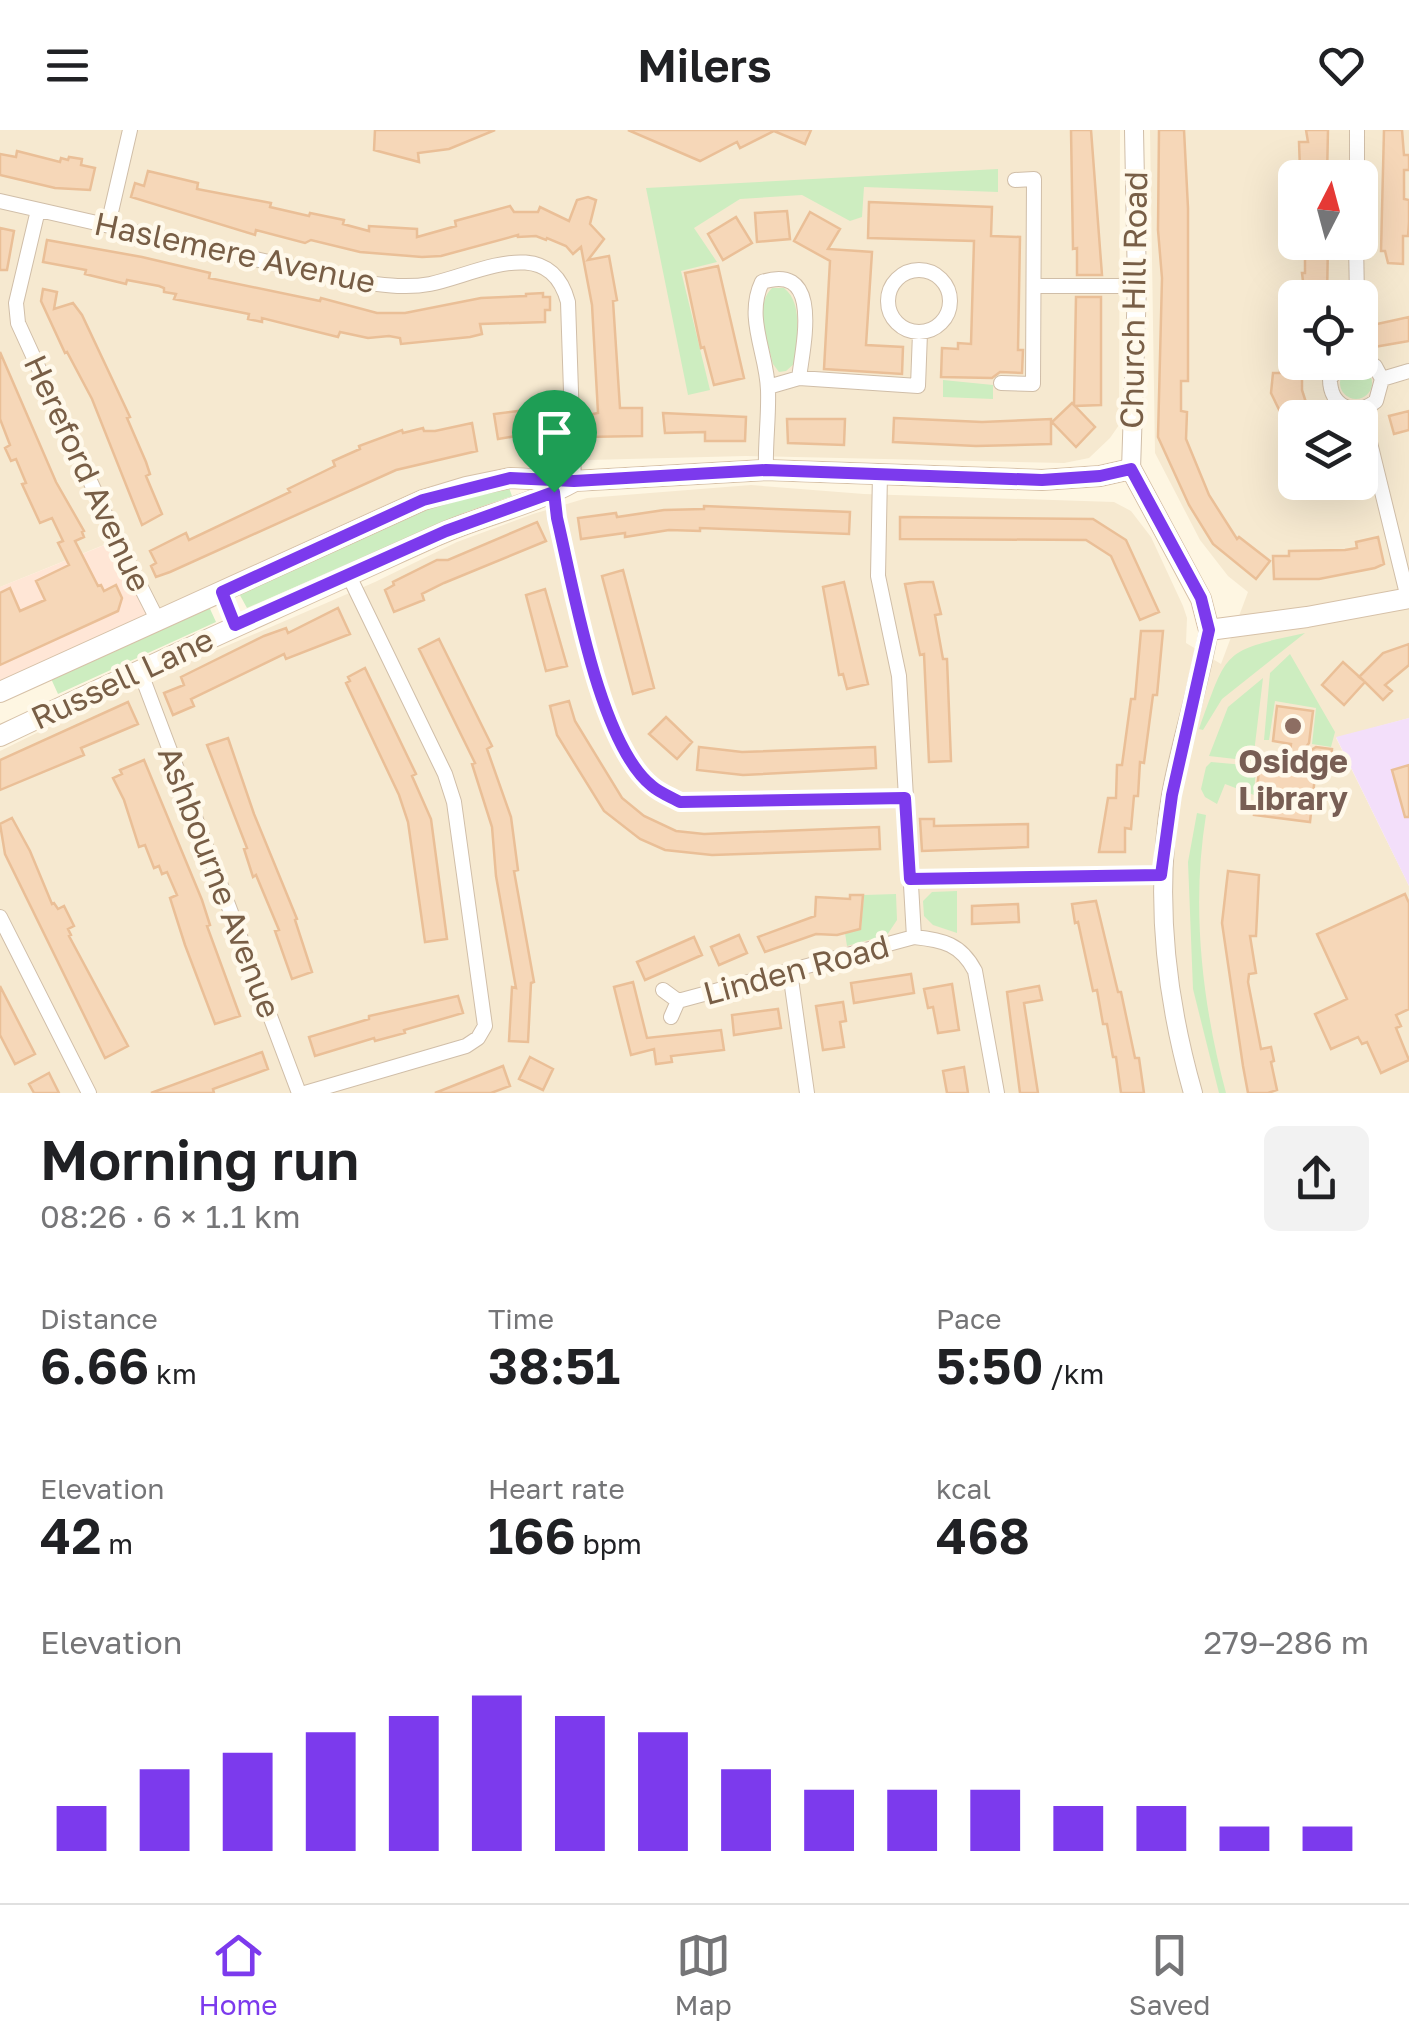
<!DOCTYPE html>
<meta charset="utf-8">
<style>
:root{--surface:#fff;--page:#f2f2f2;--text:#202124;--muted:#757577;--line:#e0e0e0;--accent:#7c3aed}
body{margin:0;font-family:"Golos Text",sans-serif;background:var(--page);color:var(--text);height:100vh;display:flex;flex-direction:column;font-size:38px;white-space:nowrap}
*{box-sizing:border-box;margin:0}
p{font-size:32px;color:var(--muted)}
.icon{flex:none;width:55px;height:55px;fill:none;stroke:currentColor;stroke-width:2;stroke-linecap:round;stroke-linejoin:round}
.map{position:relative;height:963px;overflow:hidden}
.drawer{display:flex;flex-direction:column;background:var(--surface);flex:1}
.drawer>*{flex:none}
.needle{width:65px;rotate:6deg}
.fabs{position:absolute;left:1278px;top:30px;display:grid;gap:20px}
.fabs a{display:grid;place-items:center;width:100px;height:100px;border-radius:15px;background:var(--surface);box-shadow:0 10px 40px #0002;font-size:50px}
.pin{position:absolute;display:grid;place-items:center;width:85px;height:85px;color:#fff;margin:-102px -42px;border-radius:50% 50% 50% 0;rotate:-45deg;box-shadow:0 0 10px #0007}
.pin .icon{rotate:45deg}
.round{display:grid;place-items:center;flex:none;width:105px;height:105px;border-radius:15px;background:var(--page)}
.overview{display:flex;align-items:center;justify-content:space-between;height:170px;padding:0 40px}
h1{font-size:55px;font-weight:600;line-height:75px}
.stats{display:grid;grid-template-columns:repeat(3,1fr);gap:15px;height:170px;padding:10px 40px}
.stats div{display:grid;align-content:center}
.stats b{font-size:50px;font-weight:600}
.stats small{font-size:28px;font-weight:400}
.stats p{font-size:28px}
.chart{height:280px;padding:20px 40px}
.chart p{display:flex;justify-content:space-between}
.chart svg{width:100%;height:180px;margin-top:10px;stroke:var(--accent);stroke-width:6}
header{display:flex;justify-content:space-between;align-items:center;height:130px;padding:0 40px;background:var(--surface);font-size:45px;font-weight:600}
.dock{display:flex;justify-content:space-around;align-items:center;height:140px;border-top:2px solid var(--line);background:var(--surface);font-size:28px;color:var(--muted)}
.dock a{display:grid;justify-items:center;gap:5px}
.dock .current{color:var(--accent)}
.map>svg:first-child{display:block}
.residential{fill:#f6e9d0;fill-rule:evenodd}
.commercial{fill:#ffe6d6}
.education{fill:#f3dffa}
.green{fill:#cdedc0}
.building{fill:#f6d7b8;stroke:#eabf97;stroke-width:2.5}
.lines{fill:none;stroke-linecap:round;stroke-linejoin:round}
.minor-casing{stroke:#d0bea8;stroke-width:16}
.tertiary-casing{stroke:#d0bea8;stroke-width:20}
.secondary-casing{stroke:#d6c1a8;stroke-width:22}
.minor{stroke:#fff;stroke-width:14}
.tertiary{stroke:#fff;stroke-width:18}
.secondary{stroke:#fff;stroke-width:20}
.route-casing{stroke:#fff;stroke-width:20}
.route{stroke:#7c3aed;stroke-width:12}
.education-dot{fill:#8d6e63;stroke:#fff9eb;stroke-width:4}
.labels{text-anchor:middle;dominant-baseline:central;stroke-width:9;stroke-linejoin:round;paint-order:stroke}
.street-label{font-size:32px;fill:#785e46;stroke:#fff9eb}
.education-label{font-size:32px;font-weight:bold;fill:#785e54;stroke:#fff9eb}
</style>
<header><svg class="icon" aria-label="menu" viewBox="0 0 24 24"><path d="M4 6h16M4 12h16M4 18h16"/></svg>Milers<svg class="icon" aria-label="heart" viewBox="0 0 24 24"><path d="M12 20l-8-8c-3-5 5-10 8-4 3-6 11-1 8 4z"/></svg></header>
<div class="map">
<svg width="1409" height="963" viewBox="0 0 1409 963">
<rect width="100%" height="100%" fill="#fef6e2"/>
<path class="residential" d="M0,0H1120L1119,295L1110,308L1089,328L1064,333L746,326L549,331L465,355L152,488L116,410L0,457Z
M1150,0H1409V588L1336,608L1409,756V963H0V621L122,561L375,452L457,412L533,384L587,368L751,355L864,364L1114,372L1131,381L1151,407L1183,476L1187,488L1186,513L1221,534L1248,462L1228,446L1200,410L1155,323ZM1295,48H1360V112H1295ZM1295,168H1360V232H1295ZM1295,288H1360V352H1295Z"/>
<path class="commercial" d="M117,410L152,488L0,558V457Z"/>
<path class="education" d="M1409,588V756L1336,607Z"/>
<path class="green" d="M998,39V62L864,57L862,87L850,91L802,65L740,69L694,98L717,132L681,141L710,260L688,265L646,58Z
M772,158H784C804,174 796,208 795,233L786,241L779,242L773,234C768,211 753,177 772,158Z
M1340 253a16 16 0 1 1 32 0a16 16 0 1 1-32 0Z
M943,250L993,255V269L943,267Z
M508,355L512,366L466,382L247,478L236,458L419,376Z
M206,470L216,492L58,564L48,542Z
M1305,503L1222,569L1203,600L1199,599C1228,520 1221,521 1305,503Z
M1290,524L1335,602L1331,617L1312,614L1316,578L1275,571L1269,610H1264L1270,543Z
M1263,548L1253,631L1209,626L1228,577Z
M1211,632L1256,636L1254,665L1225,654L1217,674L1205,667L1201,659L1206,637Z
M1197,683L1206,685C1191,777 1202,873 1226,963H1219L1193,859L1188,732Z
M957,761V803L933,795L924,786L923,771L932,762Z
M896,764L897,790L887,805L847,816L845,803L861,799L864,765Z"/>
<path class="building" d="M375,0H495L449,19L418,23L419,32L374,20Z
M628,0H811L805,14L774,1L740,18L737,12L700,31Z
M1071,0H1091L1102,145H1077V118L1073,119Z
M1159,0H1184L1188,78V251H1181V281L1187,282L1186,309L1209,365L1237,409L1239,407L1270,431L1256,449L1213,414L1189,375L1158,307L1162,148L1158,100Z
M1306,0H1328L1327,48H1306V40H1300L1299,12H1308Z
M1384,0H1402L1404,25H1409V40H1404V69L1409,70V92L1408,106H1403V134L1388,133L1385,121H1381Z
M17,21L60,32L61,28L68,30L69,27L82,29L81,35L95,38L90,60L55,58L0,45V24L16,27Z
M148,41L198,53L197,59L271,73L270,77L309,86L310,83L344,90L343,94L369,101V96L417,99V107L456,96L455,91L510,76L514,82H538L540,77L569,91L577,70L588,67L596,70L590,94L604,109L588,130L609,126L617,170L613,171L620,278H642V306L583,307L582,286L598,283L592,175L581,117L573,124L566,116L547,108L546,110L536,106L518,107V105L441,126L422,127L360,122L311,110L305,113L256,100L255,105L131,67L135,53L144,56Z
M869,72L992,77L991,106L1020,107L1018,220H1023L1022,243L1000,242L992,248L941,247L942,218L958,219V213L971,214L974,111L868,108Z
M787,81L790,109L757,112L755,83Z
M810,82L840,99L828,119L872,122L866,215L903,217L902,244L824,239L830,131L794,111Z
M736,87L752,113L723,130L708,104Z
M0,98L14,101L7,140H0Z
M47,110L142,127L210,143L209,148L320,171L321,168L377,183H405L481,168L526,166V164L543,163V167H550V180H545V192L480,194L482,204L470,207L401,214L400,208L389,206L368,208L340,202L338,207L262,188V192L248,189L249,184L174,169L176,164L164,162V158L159,156L127,150L126,154L85,144L86,140L43,132Z
M1305,112H1328L1327,168H1305L1302,143H1305Z
M718,136L744,248L714,255L704,217L701,218L685,143Z
M43,159L57,162L54,179L73,173L82,185L130,287L127,288L146,332L150,344L146,346L162,384L142,395L92,269L67,222L65,223L41,171Z
M1076,167H1101V275L1075,276L1095,297L1076,317L1052,292L1072,273L1074,275Z
M1409,187V211L1374,217L1368,196Z
M1295,208V232H1302V260L1311,288H1295V313L1271,263L1273,243H1280L1281,226Z
M0,222L56,352L84,401L82,402L84,407L75,411L98,456L101,455L104,461L116,455L122,468L118,481L0,535V463L10,458L20,481L45,470L36,451L69,435L58,413L63,411L52,388L40,393L22,354L26,353L16,329L11,331L5,318L10,315L0,289Z
M543,278L547,301L498,309L494,284Z
M1409,281V300L1394,304L1389,286Z
M663,283L746,287L745,311H705V302L665,303Z
M894,288L982,292L1051,289V314L976,316L893,312Z
M787,289H845L844,315L788,313Z
M472,293L477,321L396,340L170,442L156,447L151,436L156,433L150,421L186,403L189,410L290,362L288,359L335,336L333,331L360,319L359,316L402,300L403,303L423,298L424,301H435Z
M704,376L850,382L849,404L700,398V401L669,400L625,407V403L581,409L578,388L616,383L617,387L664,380L704,379Z
M900,387L1093,389L1126,410L1159,482L1140,490L1111,426L1086,410L900,409Z
M537,392L546,411L444,453L422,464L424,470L394,482L385,460L394,455L393,452L437,430H448Z
M1378,407L1384,434L1375,438L1319,449H1274L1273,426H1289V421L1345,420L1357,418L1356,412Z
M623,440L654,558L633,564L602,446Z
M844,452L868,554L847,559L843,544L839,545L823,457Z
M920,452H933L941,484L935,485L943,529H947L951,631L929,632L924,524L920,525L905,454Z
M545,459L567,536L546,541L526,465Z
M338,478L350,504L286,529L284,524L191,569L194,576L173,585L164,563L184,555L181,547L264,506L286,498L288,503Z
M1141,501H1163L1157,565H1153L1144,633L1140,632L1138,666H1134L1131,699L1125,698V722H1099L1108,668H1116L1117,635H1122L1131,569H1135Z
M439,509L492,616L487,619L511,687L518,740L514,741L534,852L531,853L528,912L509,911L512,857L516,858L496,746L492,697L472,634L475,633L419,519Z
M1409,514V535L1385,555L1392,561L1383,570L1365,552L1344,575L1322,555L1343,532L1364,551L1359,547L1383,523Z
M365,538L416,644L412,646L431,689L447,809L425,812L408,692L399,665L346,553L350,551L348,547Z
M569,571L575,591L622,668L644,686L676,701L704,704L879,697L880,719L712,725L665,720L640,709L604,681L557,605L550,576Z
M128,572L138,594L81,618L84,625L0,660V630Z
M1277,576L1313,581L1309,613L1297,629L1316,617L1332,619L1330,639L1316,637L1310,692L1254,685L1259,641L1287,644L1291,614L1273,611Z
M666,587L692,612L677,629L649,604Z
M228,608L254,684L297,789L295,790L312,842L292,849L275,801L279,800L256,745L253,747L244,719L247,718L207,615Z
M699,617L742,622L875,617L876,638L743,645L697,640Z
M144,630L202,770L210,795L207,796L240,886L215,894L185,815L170,768L177,765L167,742L162,744L159,736L154,738L145,715L139,717L124,670L113,648L122,644L120,640Z
M1409,635V687H1405L1392,640Z
M12,688L30,721L52,774L54,773L58,779L64,776L74,796L68,799L71,805L69,806L128,916L105,928L5,724L0,694Z
M920,689H934V696L1028,694V717L922,721Z
M1228,741L1259,745L1256,806H1250L1256,843L1249,844L1248,852L1261,919L1271,917L1274,931L1271,932L1277,960L1268,963H1248L1243,936L1222,793Z
M1405,764L1409,773V879L1396,885L1401,896L1396,898L1409,930L1381,943L1367,912L1362,914L1358,907L1331,919L1315,884L1347,869L1317,804Z
M850,765H863L860,799L837,805L816,804L765,822L758,807L815,786L816,767L850,769Z
M1096,771L1118,862H1121L1135,928H1139L1144,963H1121L1116,927H1113L1107,894H1103L1097,860L1093,861L1078,792L1075,793L1072,774Z
M1018,774L1019,792L972,794V776Z
M739,805L747,823L719,835L711,817Z
M694,807L702,825L645,850L637,832Z
M911,844L914,863L854,873L851,853Z
M633,852L647,908L721,900L724,920L671,926L672,932L656,934L654,919L631,925L614,857Z
M952,854L959,900L938,903L933,877L928,878L924,859Z
M0,856L35,924L15,934L0,905Z
M1039,856L1042,870L1024,873L1038,963H1020L1007,862Z
M458,866L463,883L404,900L405,903L375,911L374,908L315,926L309,907L369,889V886Z
M843,872L846,891L840,892L844,917L823,920L816,876Z
M778,879L781,898L734,905L732,885Z
M262,922L268,939L213,959L214,963H151Z
M530,927L553,939L543,960L519,949Z
M503,936L510,956L491,963H435Z
M964,937L968,963H947L943,941Z
M49,943L59,963H34L29,954Z"/>
<g class="lines">
<g class="minor-casing">
<path id="minor" d="M1357,0V48
M0,71L352,151C378,154 404,159 430,154C478,144 549,102 568,172L574,351
M38,80L16,173L18,193L117,410L157,489
M108,95L130,0
M1356,112L1357,168
M888 171a31 31 0 1 1 62 0a31 31 0 1 1-62 0Z
M1034,156H1137
M1342,232L1330,249C1330,277 1355,288 1376,271L1382,249L1375,236L1360,229
M799,248L918,256L920,203
M1382,249L1409,241
M1001,253L1033,254L1034,49L1015,50
M1362,280L1408,468
M766,340C765,313 769,287 768,260C767,223 745,188 762,152C823,132 803,215 799,248L768,257
M880,344L878,446L899,546L914,807
M555,362L557,388C573,455 599,614 652,656C660,663 671,667 680,672L905,668
M140,541L299,963
M910,749L1161,745
M0,787L89,963
M790,842L807,963
M663,860L678,871L671,887
M678,871L914,807C943,810 961,814 975,841L997,963
M305,963L466,916L478,908L485,896L454,672L445,644L349,446"/>
</g>
<g class="tertiary-casing">
<path id="tertiary" d="M1131,339L1137,156L1134,0
M1193,963C1165,865 1154,767 1171,665C1181,610 1199,556 1209,500"/>
</g>
<g class="secondary-casing">
<path id="secondary" d="M0,562L423,370L466,357L510,348L574,351L766,340L1042,350L1100,346L1131,339L1201,469L1209,500L1307,487L1409,468
M0,606C145,537 292,471 438,405C482,385 530,376 573,352"/>
</g>
<use href="#minor" class="minor"/>
<use href="#tertiary" class="tertiary"/>
<use href="#secondary" class="secondary"/>
</g>
<g class="lines">
<g class="route-casing">
<path id="route" d="M1131,339L1201,468L1209,500L1172,665L1161,745L910,749L905,668L680,672C671,667 660,663 652,656C599,614 573,455 557,388L554,362L446,401L235,495L222,462L423,370L510,348L574,351L766,340L1042,350L1100,346Z"/>
</g>
<use href="#route" class="route"/>
</g>
<circle class="education-dot" cx="1293" cy="596" r="10"/>
<g class="labels">
<g class="street-label">
<text transform="translate(235 122) rotate(12)">Haslemere Avenue</text>
<text transform="translate(1133 170) rotate(-89)">Church Hill Road</text>
<text transform="translate(88 343) rotate(65)">Hereford Avenue</text>
<text transform="translate(122 548) rotate(-25)">Russell Lane</text>
<text transform="translate(220 752) rotate(69)">Ashbourne Avenue</text>
<text transform="translate(796 839) rotate(-15)">Linden Road</text>
</g>
<g class="education-label">
<text x="1293" y="631">Osidge<tspan x="1293" dy="37">Library</tspan></text>
</g>
</g>
</svg>
<div class="fabs">
<a><svg class="needle" viewBox="-14 -14 28 28"><path d="M0-13l5 13h-10z" fill="#e53935"/><path d="M0 13l5-13h-10z" fill="#757577"/></svg></a>
<a><svg class="icon" aria-label="locate" viewBox="0 0 24 24"><circle cx="12" cy="12" r="6"/><path d="M12 2v4M12 18v4M2 12h4M18 12h4"/></svg></a>
<a><svg class="icon" aria-label="layers" viewBox="0 0 24 24"><path d="M12 4l9 5-9 5-9-5zM3 14l9 5 9-5"/></svg></a>
</div>
<div class="pin" style="left:554px;top:362px;background:#1e9e55"><svg class="icon" aria-label="arrive" viewBox="0 0 24 24"><path d="M6 21V4h12l-3 4 3 4H6"/></svg></div>
</div>
<section class="drawer">
<div class="overview"><div><h1>Morning run</h1><p>08:26 · 6 × 1.1 km</p></div><a class="round"><svg class="icon" aria-label="share" viewBox="0 0 24 24"><path d="M12 15V3M7 8l5-5 5 5M5 13v7h14v-7"/></svg></a></div>
<div class="stats">
<div><p>Distance</p><b>6.66<small> km</small></b></div>
<div><p>Time</p><b>38:51</b></div>
<div><p>Pace</p><b>5:50<small> /km</small></b></div>
</div>
<div class="stats">
<div><p>Elevation</p><b>42<small> m</small></b></div>
<div><p>Heart rate</p><b>166<small> bpm</small></b></div>
<div><p>kcal</p><b>468</b></div>
</div>
<div class="chart"><p><span>Elevation</span>279–286 m</p>
<svg viewBox="0 0 160 44" preserveAspectRatio="none"><path d="M5 44V33M15 44V24M25 44V20M35 44V15M45 44V11M55 44V6M65 44V11M75 44V15M85 44V24M95 44V29M105 44V29M115 44V29M125 44V33M135 44V33M145 44V38M155 44V38"/></svg>
</div>
</section>
<nav class="dock">
<a class="current"><svg class="icon" aria-label="home" viewBox="0 0 24 24"><path d="M3 11l9-7 9 7M6 9v11h12V9"/></svg>Home</a>
<a><svg class="icon" aria-label="map" viewBox="0 0 24 24"><path d="M3 6l6-2 6 2 6-2v14l-6 2-6-2-6 2zM9 4v14M15 6v14"/></svg>Map</a>
<a><svg class="icon" aria-label="saved" viewBox="0 0 24 24"><path d="M7 4h10v16l-5-4-5 4z"/></svg>Saved</a>
</nav>
